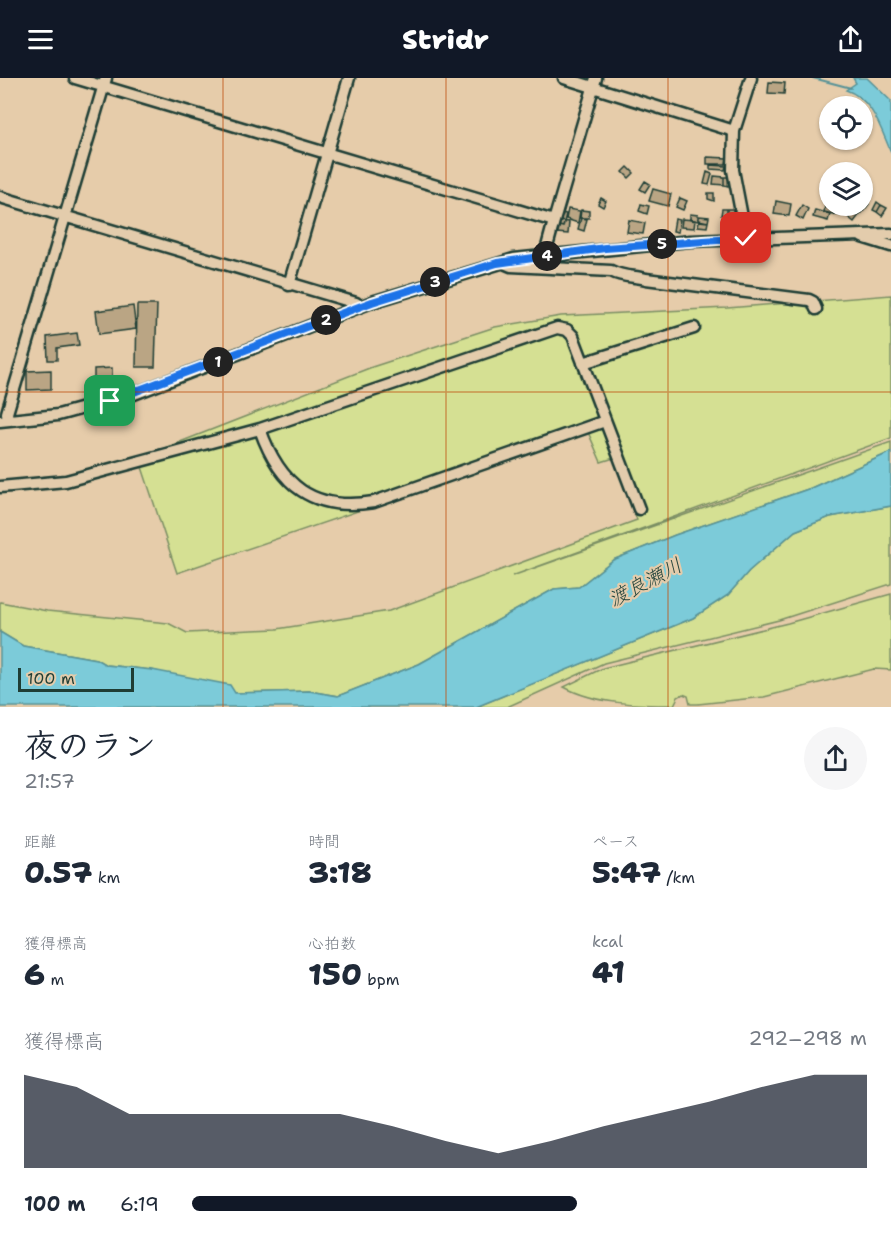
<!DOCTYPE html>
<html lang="ja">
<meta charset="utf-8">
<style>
:root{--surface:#fff;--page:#f6f6f7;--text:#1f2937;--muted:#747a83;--accent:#111827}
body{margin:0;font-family:"Shantell Sans","Klee One",sans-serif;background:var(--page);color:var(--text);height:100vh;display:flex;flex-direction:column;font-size:22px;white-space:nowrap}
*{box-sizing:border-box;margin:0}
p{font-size:20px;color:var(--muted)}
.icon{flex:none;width:33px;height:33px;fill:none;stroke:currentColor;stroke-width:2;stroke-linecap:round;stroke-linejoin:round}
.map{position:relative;height:629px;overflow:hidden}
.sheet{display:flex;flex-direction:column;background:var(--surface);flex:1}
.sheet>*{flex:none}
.fabs{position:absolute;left:819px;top:18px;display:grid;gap:12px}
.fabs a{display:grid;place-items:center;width:54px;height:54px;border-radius:50%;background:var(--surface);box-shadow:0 2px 4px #0004;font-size:30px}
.scale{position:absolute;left:18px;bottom:15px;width:116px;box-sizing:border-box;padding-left:6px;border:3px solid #1f3d34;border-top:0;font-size:16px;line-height:21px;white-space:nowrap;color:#1f3d34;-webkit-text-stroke:4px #e3ccac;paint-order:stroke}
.pin{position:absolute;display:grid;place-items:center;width:51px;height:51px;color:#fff;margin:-26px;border-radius:12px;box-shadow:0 3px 9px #0006}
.km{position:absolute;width:30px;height:30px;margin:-15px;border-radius:50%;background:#222;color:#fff;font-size:16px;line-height:30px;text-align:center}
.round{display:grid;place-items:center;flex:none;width:63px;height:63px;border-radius:32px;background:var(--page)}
.summary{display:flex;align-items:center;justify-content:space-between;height:102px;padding:0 24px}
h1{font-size:33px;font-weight:800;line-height:45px}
.metrics{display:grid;grid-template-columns:repeat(3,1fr);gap:9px;height:102px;padding:6px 24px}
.metrics div{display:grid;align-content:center}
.metrics b{font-size:30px;font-weight:800}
.metrics small{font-size:16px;font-weight:400}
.metrics p{font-size:16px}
.chart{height:168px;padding:12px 24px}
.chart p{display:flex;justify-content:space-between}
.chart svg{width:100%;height:108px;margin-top:6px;fill:var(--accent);opacity:.7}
ul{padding:0 24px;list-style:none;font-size:20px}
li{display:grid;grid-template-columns:96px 72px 1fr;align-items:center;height:45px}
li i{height:15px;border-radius:8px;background:var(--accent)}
header{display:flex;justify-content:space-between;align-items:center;height:78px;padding:0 24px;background:var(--accent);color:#fff;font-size:27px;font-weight:800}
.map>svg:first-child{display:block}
.green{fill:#d5e093;stroke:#7a8e64;stroke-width:1.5}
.water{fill:#7ccbd9;stroke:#579297;stroke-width:1.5}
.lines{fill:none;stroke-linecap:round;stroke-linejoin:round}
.stream{stroke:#579297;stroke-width:2}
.building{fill:#baa584;stroke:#1f3d34;stroke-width:1.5}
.minor-casing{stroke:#1f3d34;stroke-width:15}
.minor{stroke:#e3ccac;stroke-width:10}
.route-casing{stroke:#fff;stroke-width:12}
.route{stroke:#1a73e8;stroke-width:8}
.grid{fill:none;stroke:#c05314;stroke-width:1.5;stroke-opacity:0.55}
.labels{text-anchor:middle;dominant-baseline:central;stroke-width:4.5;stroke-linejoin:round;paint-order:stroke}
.water-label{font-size:20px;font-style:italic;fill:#24443c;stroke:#e3ccac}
</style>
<header><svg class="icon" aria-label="menu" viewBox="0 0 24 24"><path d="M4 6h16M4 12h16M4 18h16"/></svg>Stridr<svg class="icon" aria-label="share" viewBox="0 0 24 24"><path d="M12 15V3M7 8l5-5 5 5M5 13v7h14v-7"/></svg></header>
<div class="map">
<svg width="891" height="629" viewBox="0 0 891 629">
<rect width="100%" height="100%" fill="#e6ccaa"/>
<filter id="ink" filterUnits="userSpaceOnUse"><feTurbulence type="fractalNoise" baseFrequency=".0167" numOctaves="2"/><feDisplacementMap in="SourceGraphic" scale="12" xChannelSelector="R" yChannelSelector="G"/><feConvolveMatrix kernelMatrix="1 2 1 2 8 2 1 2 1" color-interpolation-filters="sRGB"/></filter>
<g filter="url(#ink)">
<path class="green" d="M891,217V360L512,498L891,364V374L811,410L675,457L613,482L579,509L554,511L419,586L338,618L309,613L235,615L152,592L106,587L96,581L23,568L0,554V524L47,533L168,545L187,555L277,551L389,533L637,442L614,380L601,384L588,354L177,495L139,380L372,289L495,249L561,238L727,230Z
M891,428V506L779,542L604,585L507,629H476L693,540L728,517L749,493L795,453L830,439Z
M891,516V592L874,591L764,619L698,626H690L688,618L683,616L678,619L674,627C639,627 595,626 564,609L603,590L788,545Z"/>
<path class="water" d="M853,0H867L891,23V74C881,52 873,21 846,12L856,5Z
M891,374V428L830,439L795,453L749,493L728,517L693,540L476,629H0V554L23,568L96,581L106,587L152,592L230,607L235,615L309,613L338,618L419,586L554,511L579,509L613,482L675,457L811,410Z"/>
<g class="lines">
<path class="stream" d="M813,0L851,10"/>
</g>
<path class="building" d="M769,4L785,5L784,16L768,15Z
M707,79L727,80L726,86H707Z
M710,87L726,88L725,92L710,91Z
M628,89L634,95L629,100L623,94Z
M707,94L712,96L709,107L704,106Z
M714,98L724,99V107L713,106Z
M724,99H729L728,108L724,107Z
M645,103L650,106L645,114L640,111Z
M653,111L671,116L668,128L649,123Z
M708,115H714V123L708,121Z
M601,120L606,123L603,129L598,126Z
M680,120L687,123L683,132L676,129Z
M863,122L869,126L862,135L856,131L862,128Z
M776,123L791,126L789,138L774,136Z
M877,124L881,127L877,134L873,132Z
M641,126L649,128L647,136L639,133Z
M802,127L808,131L803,142L796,138Z
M881,127L887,130L882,138L877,134Z
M825,128L839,131L838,137L824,134Z
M568,131L580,133L578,145L566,141Z
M722,131H727V137H721Z
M727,131H733V138L727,137Z
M581,132L589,133V140H580Z
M815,132L830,136L828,143L813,139Z
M855,132L860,136L854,144L848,139Z
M562,135L566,136L563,149L559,148Z
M690,136L698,137V143L690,142Z
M699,138L709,139L708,144L699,142Z
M581,140L587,141L584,153L578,151Z
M675,141L680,142L678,154L673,153Z
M682,141L695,142L694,150L681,149Z
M629,142L645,145L643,156L627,154Z
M558,143L569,144L568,156L557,155Z
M699,143L708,144L707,149L698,148Z
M137,227H157L155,289H136Z
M133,228L136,251L99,256L96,233Z
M77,255L79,267L57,270V282H48L47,259Z
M112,290V302L94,303V291Z
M51,292V311L27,312V293Z"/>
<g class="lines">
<g class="minor-casing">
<path id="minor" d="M75,0L554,143
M564,0L734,53
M0,119L356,225L360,229
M862,159L891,168
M746,160L733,92L734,53L751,0
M548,178L547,169L554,143L596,0
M504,185L511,188L611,193C622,199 634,198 646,201L809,222L813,224L816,231
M289,207L349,0
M583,285L694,250
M8,342L7,335L106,0
M0,343L58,337L134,316L372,224L514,181L690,163L891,156
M260,351C280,408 313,434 374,424L605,343
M0,409L66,403L260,351L557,250L567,252L573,258L639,431"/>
</g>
<use href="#minor" class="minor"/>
</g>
</g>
<g class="lines" filter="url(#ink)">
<g class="route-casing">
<path id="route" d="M110,323L372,224L497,185L605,170L746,160"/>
</g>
<use href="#route" class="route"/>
</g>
<path class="grid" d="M223,0V629M446,0V629M668,0V629M0,314H891"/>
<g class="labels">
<g class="water-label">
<text transform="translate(645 504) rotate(-28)">渡良瀬川</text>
</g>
</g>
</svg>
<div class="fabs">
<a><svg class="icon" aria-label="locate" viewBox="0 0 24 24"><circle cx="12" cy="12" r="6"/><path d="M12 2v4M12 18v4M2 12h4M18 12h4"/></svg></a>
<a><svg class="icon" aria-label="layers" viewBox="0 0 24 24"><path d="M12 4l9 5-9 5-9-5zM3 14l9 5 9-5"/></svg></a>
</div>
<div class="scale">100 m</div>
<div class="pin" style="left:110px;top:323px;background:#1e9e55"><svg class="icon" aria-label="arrive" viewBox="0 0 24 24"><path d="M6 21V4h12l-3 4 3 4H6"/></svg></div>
<div class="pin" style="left:746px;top:160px;background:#d93025"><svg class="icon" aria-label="check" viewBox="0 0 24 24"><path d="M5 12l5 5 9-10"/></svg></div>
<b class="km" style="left:218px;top:284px">1</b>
<b class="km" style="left:326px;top:242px">2</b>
<b class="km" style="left:435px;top:204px">3</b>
<b class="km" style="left:547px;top:178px">4</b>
<b class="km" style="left:662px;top:166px">5</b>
</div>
<section class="sheet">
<div class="summary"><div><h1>夜のラン</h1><p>21:57</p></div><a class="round"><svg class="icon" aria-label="share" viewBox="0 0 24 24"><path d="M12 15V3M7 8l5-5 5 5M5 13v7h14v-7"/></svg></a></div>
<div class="metrics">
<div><p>距離</p><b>0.57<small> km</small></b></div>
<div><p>時間</p><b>3:18</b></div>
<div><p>ペース</p><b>5:47<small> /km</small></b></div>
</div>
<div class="metrics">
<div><p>獲得標高</p><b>6<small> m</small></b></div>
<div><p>心拍数</p><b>150<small> bpm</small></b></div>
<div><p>kcal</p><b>41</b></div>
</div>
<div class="chart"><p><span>獲得標高</span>292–298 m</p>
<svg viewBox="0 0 160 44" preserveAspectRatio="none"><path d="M0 44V6L10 11L20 22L30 22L40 22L50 22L60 22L70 27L80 33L90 38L100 33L110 27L120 22L130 17L140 11L150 6L160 6V44z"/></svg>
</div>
<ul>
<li><b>100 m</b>6:19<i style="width:57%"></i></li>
</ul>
</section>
